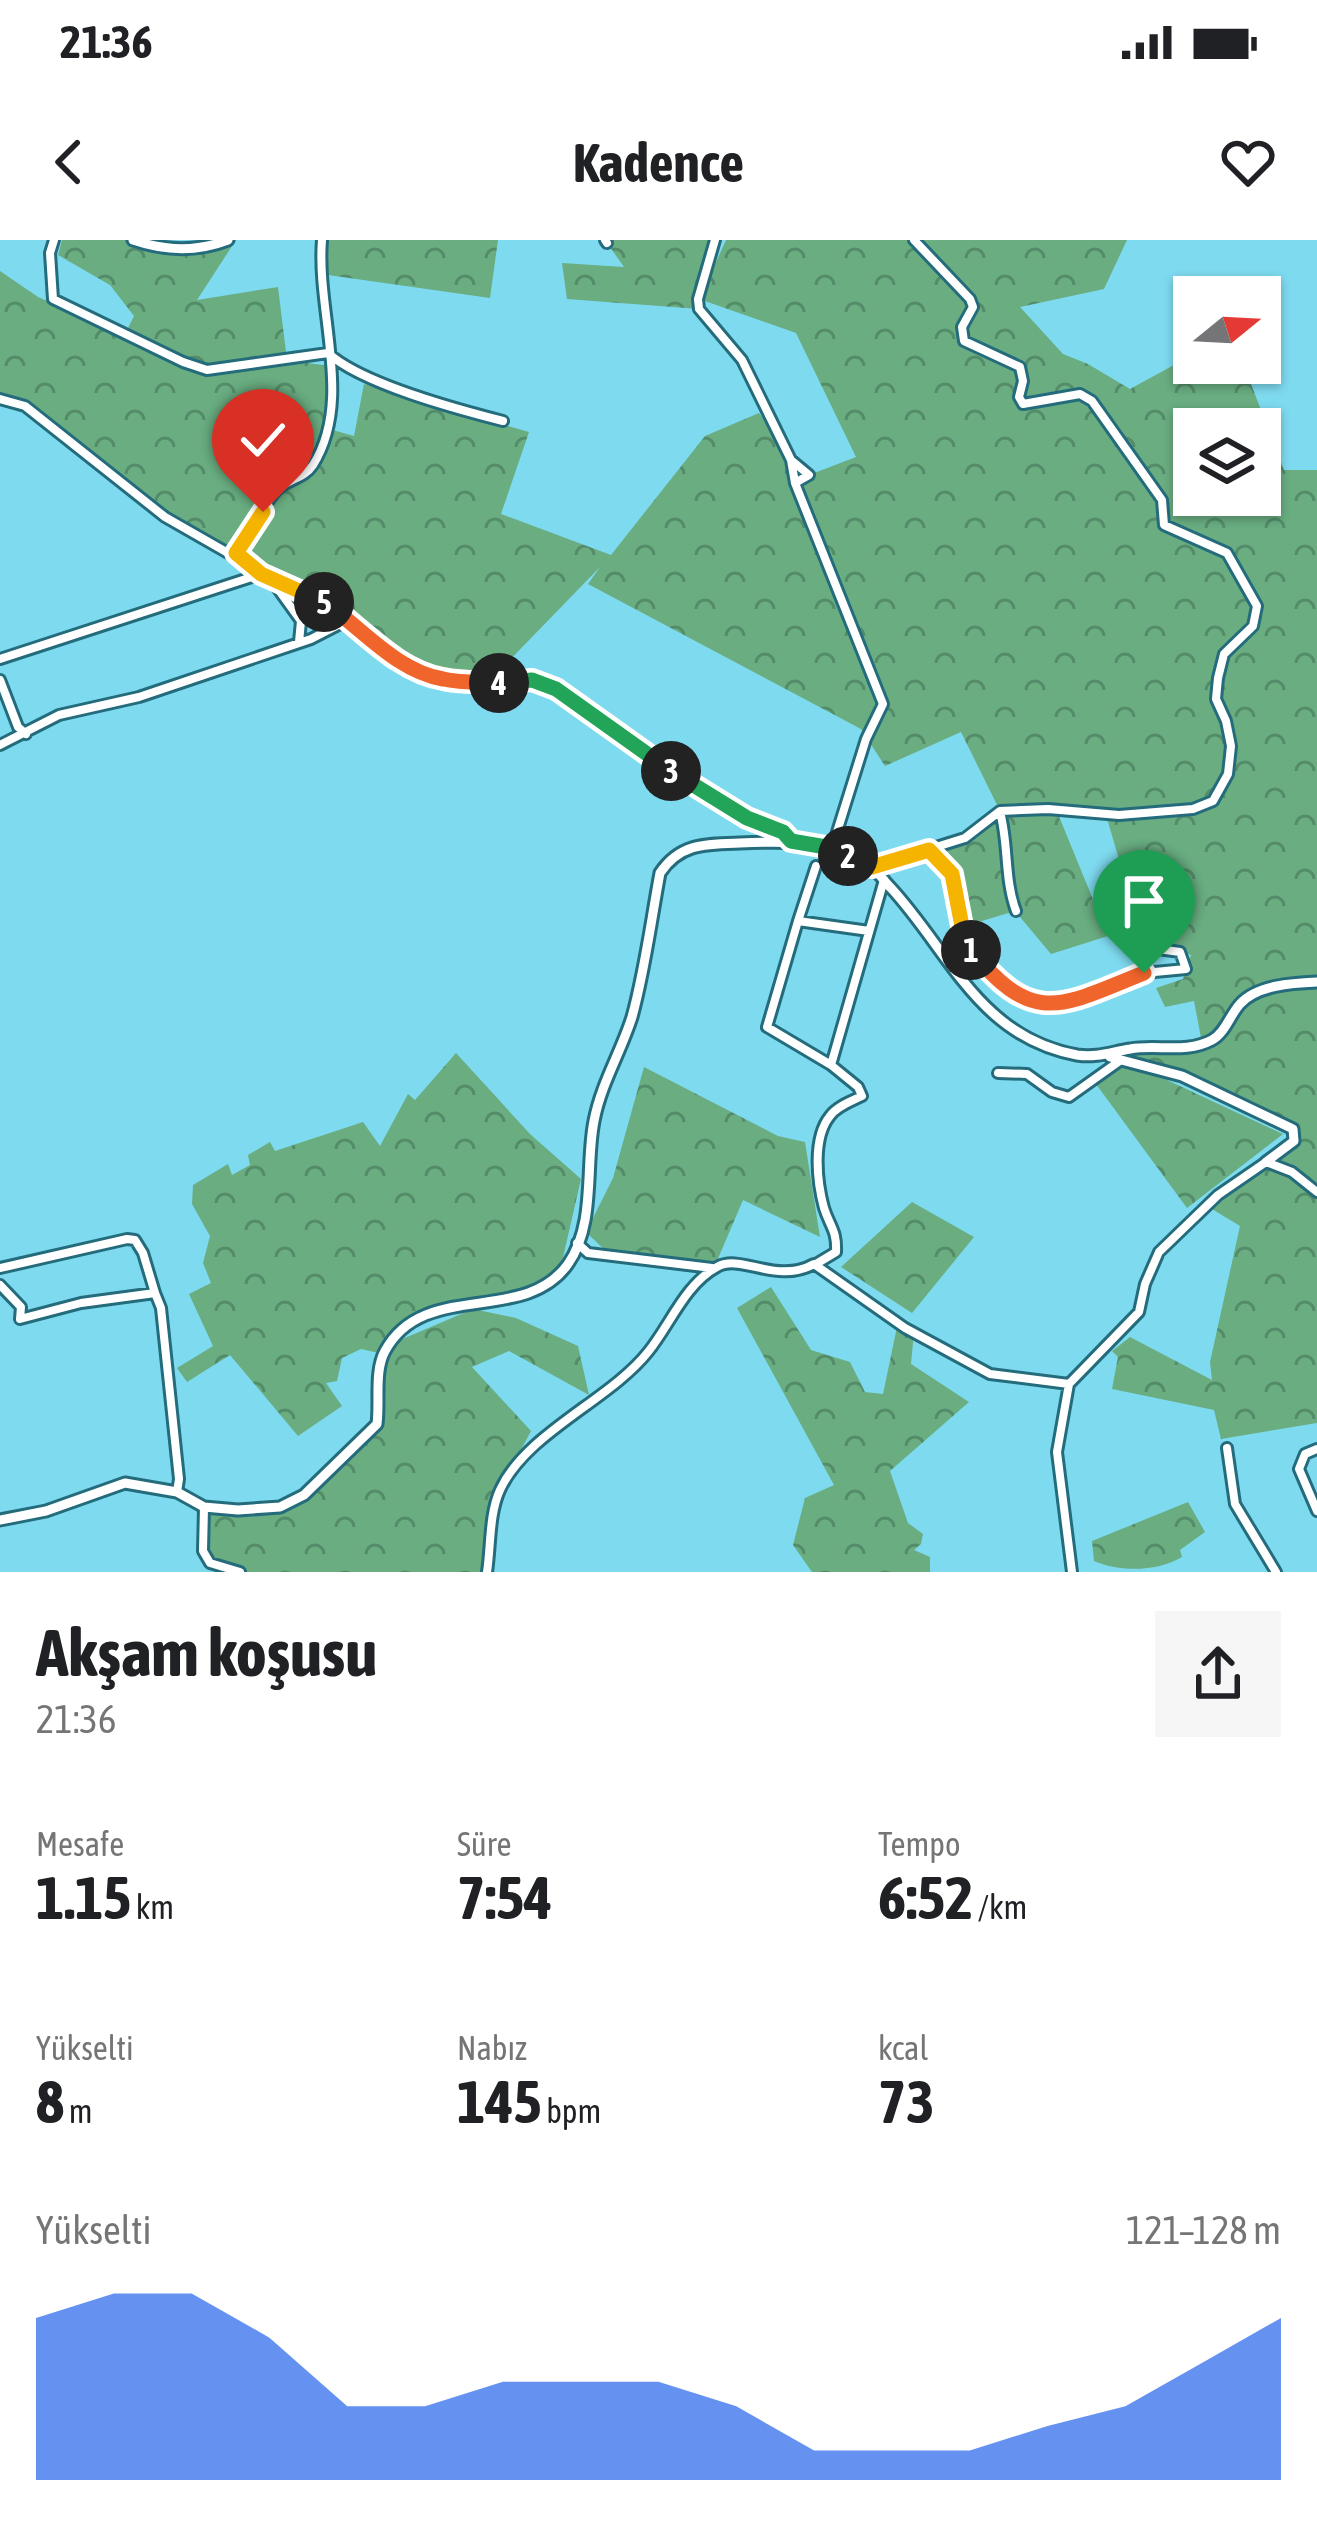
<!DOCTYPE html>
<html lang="tr">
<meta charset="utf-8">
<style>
:root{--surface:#fff;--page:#f6f6f6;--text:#202124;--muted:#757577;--accent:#2563eb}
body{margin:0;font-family:"Asap Condensed",sans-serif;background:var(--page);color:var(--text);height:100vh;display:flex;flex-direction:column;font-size:45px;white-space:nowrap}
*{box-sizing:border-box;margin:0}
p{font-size:39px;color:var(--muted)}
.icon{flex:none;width:66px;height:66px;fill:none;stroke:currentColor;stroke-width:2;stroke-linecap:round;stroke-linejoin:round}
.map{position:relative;height:1332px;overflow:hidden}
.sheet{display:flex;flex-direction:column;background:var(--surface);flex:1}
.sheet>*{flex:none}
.needle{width:78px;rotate:72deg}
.controls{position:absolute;left:1173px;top:36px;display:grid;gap:24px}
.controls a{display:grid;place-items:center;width:108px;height:108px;border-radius:0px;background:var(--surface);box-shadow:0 3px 9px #0004;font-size:60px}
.pin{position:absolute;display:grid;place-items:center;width:102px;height:102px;color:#fff;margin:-123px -51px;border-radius:50% 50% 50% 0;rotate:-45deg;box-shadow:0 0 12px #0007}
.pin .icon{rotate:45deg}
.km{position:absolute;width:60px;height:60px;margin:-30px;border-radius:50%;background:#222;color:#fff;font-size:33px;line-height:60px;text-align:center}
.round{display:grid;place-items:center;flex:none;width:126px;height:126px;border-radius:0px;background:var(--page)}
.overview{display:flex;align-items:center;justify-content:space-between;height:204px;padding:0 36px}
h1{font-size:66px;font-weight:700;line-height:90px}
.metrics{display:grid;grid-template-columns:repeat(3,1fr);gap:18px;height:204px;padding:12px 36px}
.metrics div{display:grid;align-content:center}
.metrics b{font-size:60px;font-weight:700}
.metrics small{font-size:33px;font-weight:400}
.metrics p{font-size:33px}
.chart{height:336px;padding:24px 36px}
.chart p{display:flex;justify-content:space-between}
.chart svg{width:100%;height:216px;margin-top:12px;fill:var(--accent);opacity:.7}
.status{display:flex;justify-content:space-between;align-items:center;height:84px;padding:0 60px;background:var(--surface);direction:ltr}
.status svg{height:33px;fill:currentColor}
header{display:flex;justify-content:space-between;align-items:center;height:156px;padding:0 36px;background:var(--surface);font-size:54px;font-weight:700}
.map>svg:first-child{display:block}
.forest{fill:url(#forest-crowns);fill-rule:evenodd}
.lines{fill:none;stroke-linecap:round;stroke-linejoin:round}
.minor-casing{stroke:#246c7c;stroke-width:14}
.tertiary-casing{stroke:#246c7c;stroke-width:15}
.minor{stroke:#fff;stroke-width:8}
.tertiary{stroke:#fff;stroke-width:9}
.split-1-casing{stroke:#fff;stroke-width:24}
.split-2-casing{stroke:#fff;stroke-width:24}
.split-3-casing{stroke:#fff;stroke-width:24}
.split-4-casing{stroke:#fff;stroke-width:24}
.split-5-casing{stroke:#fff;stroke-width:24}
.split-6-casing{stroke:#fff;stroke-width:24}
.split-1{stroke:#f0652b;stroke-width:15}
.split-2{stroke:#f5b400;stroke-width:15}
.split-3{stroke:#22a559;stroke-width:15}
.split-4{stroke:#22a559;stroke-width:15}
.split-5{stroke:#f0652b;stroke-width:15}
.split-6{stroke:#f5b400;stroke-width:15}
</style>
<div class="status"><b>21:36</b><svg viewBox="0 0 49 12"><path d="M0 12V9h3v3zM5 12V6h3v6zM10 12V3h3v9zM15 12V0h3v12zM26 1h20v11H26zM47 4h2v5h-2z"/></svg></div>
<header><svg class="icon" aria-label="back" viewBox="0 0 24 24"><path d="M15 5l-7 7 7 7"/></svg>Kadence<svg class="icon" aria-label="heart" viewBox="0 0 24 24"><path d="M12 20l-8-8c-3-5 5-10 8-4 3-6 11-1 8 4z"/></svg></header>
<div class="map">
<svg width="1317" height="1332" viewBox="0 0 1317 1332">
<defs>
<pattern id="forest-crowns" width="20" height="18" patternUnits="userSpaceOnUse" patternTransform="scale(3)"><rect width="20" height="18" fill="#69ad81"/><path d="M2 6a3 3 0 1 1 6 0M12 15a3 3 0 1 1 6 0" fill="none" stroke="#548c6a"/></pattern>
</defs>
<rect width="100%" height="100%" fill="#7edaef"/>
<path class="forest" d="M62,0H137L153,6L236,0L197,60L278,47L287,120L329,126V189L354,196L364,144L529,192L501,274L611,315L705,196L759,173L809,235L856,217L796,93L702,60L699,69L567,59L562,23L624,27L605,0H716L707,42L726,0H1127L1104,49L1020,67L1063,114L1088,124L1130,149L1194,114V123H1243L1284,230H1317V1183L1221,1199L1214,1170L1112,1149L1118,1117L1112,1111L1130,1097L1212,1140L1210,1122L1240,986L1212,969L1218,955L1266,922L1282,926L1271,918L1294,900L1293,889L1211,848L1115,814L1202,803L1194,761L1165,767L1156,748L1183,739L1191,715L1142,698L1106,575L1058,574L1108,696L1051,714L1015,671L962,687L953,634L929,610L965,598L1000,571L961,492L885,526L861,489L588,344L600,327L497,433L433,431L396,412L326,363L177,282L30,170L0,163V31L38,57L125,94L134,76L110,45L58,15ZM1194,189H1260V255H1194Z
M324,0H498L490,58L321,34Z
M456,813L530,894L581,939L559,1035L540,1049L425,1075L393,1103L473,1069L516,1078L578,1106L589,1155L509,1111L472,1127L531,1191L500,1249L485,1332H240L207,1317L204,1267L280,1266L335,1225L377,1184L383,1114L361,1109L342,1118L337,1141L326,1143L342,1166L298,1196L230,1115L187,1142L177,1128L213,1106L189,1054L211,1043L203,1023L210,996L192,964L193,945L228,924L232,935L250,925L248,915L270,902L275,911L363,882L380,906L408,854L415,860Z
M1122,819L1283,894L1187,968L1093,840Z
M644,827L778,896L805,902L820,997L743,960L714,1028L610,1015L586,992L613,938Z
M912,962L974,997L912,1073L841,1027Z
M771,1047L811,1110L850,1122L865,1152L883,1154L898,1082L914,1092L911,1124L969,1162L890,1231L908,1283L923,1294L921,1304L914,1310L930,1317V1332H812L793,1305L805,1258L834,1245L737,1068Z
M1188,1262L1205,1292L1180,1310L1182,1317C1157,1332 1119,1332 1094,1321L1092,1301Z"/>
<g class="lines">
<g class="minor-casing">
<path id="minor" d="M54,0L50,13L53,59L183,122L207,130L328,113C362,144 456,169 503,181
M605,0L607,3
M715,0L698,59L699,69L742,120L791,220L809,235L795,243L791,220
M0,159L25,166L165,277L228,313H236C252,294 260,269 276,251C287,239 304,239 313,225C354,160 316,72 322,0
M795,243L883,464L866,499L832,608
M270,338L301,381L299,402
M0,419L261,334
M0,440L18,487L26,494
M0,505L59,475L139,457L311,399L348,380
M1000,572C1009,605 1004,639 1016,671
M929,610L953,634L965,702L994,739L1043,765H1062L1144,733L1186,729L1180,712L1151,708
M872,627L965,598L1000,571L1048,569L1119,575L1193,569L1213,561L1228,534L1231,506L1226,481L1216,459L1218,438L1224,414L1253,386L1257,366L1227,313L1164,285L1162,260L1092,161L1080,154L1023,164L1019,157L1023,141L1020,127L964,101L962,87L973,67L970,59L914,0
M798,681L816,626
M869,691L798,681L767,787L831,825L884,640
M998,833L1027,834L1052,852L1069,857L1121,820
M577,1003L588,1013L712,1028
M816,1024L836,1012C837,990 830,987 824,968C817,942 812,898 830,876C837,866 852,861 862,856L858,847L831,825
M0,1028L127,999L135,1000L143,1013L155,1053
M0,1045L21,1067L20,1079L81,1063L155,1053L161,1068L179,1239L177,1252
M1069,1144L1057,1212L1072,1332
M1227,1208L1235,1264L1276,1332
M1317,1209L1305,1214L1299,1229L1317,1271
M204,1267L203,1311L210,1323L240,1332
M487,1332C491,1306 489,1274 500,1250C526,1193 610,1160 648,1112C670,1085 685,1044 717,1027C741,1013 776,1045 814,1024L905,1088L990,1134L1069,1144L1139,1072L1145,1044L1159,1012L1218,955L1266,922L1292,932L1317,952"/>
</g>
<g class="tertiary-casing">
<path id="tertiary" d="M133,0C165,11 197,12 228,0
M236,313L261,334L326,363L384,411L426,434L460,441L532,440L556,449L704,554L783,592L791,601
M1110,817L1182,836L1293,889L1294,901L1266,922
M0,1280L46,1271L125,1243L177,1252L204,1267L238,1270L280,1267L304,1255L377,1184C380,1161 374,1131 385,1111C424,1039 524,1086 568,1024C596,984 585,926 594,881C601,844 621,812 632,777C645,730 651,681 660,633C680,603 706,604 740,603C786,601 833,599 872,628C879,633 885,642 891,648C950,712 979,797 1077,815C1097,818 1111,812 1130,809C1157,804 1186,814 1212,800C1225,793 1230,775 1240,764C1257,745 1293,743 1317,742"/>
</g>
<use href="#minor" class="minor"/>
<use href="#tertiary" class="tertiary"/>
</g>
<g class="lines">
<g class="split-1-casing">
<path id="split-1" d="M971,710C1034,789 1063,765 1144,733"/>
</g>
<g class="split-2-casing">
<path id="split-2" d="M848,616L872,627L929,610L952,634L965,702L971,710"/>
</g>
<g class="split-3-casing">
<path id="split-3" d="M671,531L747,578L783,592L791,601L832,608L848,616"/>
</g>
<g class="split-4-casing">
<path id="split-4" d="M499,443L532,440L556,449L671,531"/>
</g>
<g class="split-5-casing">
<path id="split-5" d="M324,362C362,388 396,431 443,439C461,443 481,442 499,443"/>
</g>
<g class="split-6-casing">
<path id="split-6" d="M263,272L236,313L261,334L324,362"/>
</g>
<use href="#split-1" class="split-1"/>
<use href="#split-2" class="split-2"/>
<use href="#split-3" class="split-3"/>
<use href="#split-4" class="split-4"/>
<use href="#split-5" class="split-5"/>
<use href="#split-6" class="split-6"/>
</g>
</svg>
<div class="controls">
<a><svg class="needle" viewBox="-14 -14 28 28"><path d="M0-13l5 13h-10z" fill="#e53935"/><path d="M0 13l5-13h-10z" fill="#757577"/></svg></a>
<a><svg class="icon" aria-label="layers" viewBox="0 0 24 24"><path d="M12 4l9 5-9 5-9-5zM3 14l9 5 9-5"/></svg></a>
</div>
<div class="pin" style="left:1144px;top:733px;background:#1e9e55"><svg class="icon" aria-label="arrive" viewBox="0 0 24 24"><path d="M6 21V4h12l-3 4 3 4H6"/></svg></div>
<div class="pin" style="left:263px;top:272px;background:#d93025"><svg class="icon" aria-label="check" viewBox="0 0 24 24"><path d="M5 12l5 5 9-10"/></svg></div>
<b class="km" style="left:971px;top:710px">1</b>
<b class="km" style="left:848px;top:616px">2</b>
<b class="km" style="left:671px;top:531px">3</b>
<b class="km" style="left:499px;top:443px">4</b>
<b class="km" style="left:324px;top:362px">5</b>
</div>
<section class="sheet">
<div class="overview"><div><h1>Akşam koşusu</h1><p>21:36</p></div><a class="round"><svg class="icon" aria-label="share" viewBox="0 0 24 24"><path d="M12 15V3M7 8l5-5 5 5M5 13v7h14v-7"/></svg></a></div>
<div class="metrics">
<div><p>Mesafe</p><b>1.15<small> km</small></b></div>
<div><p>Süre</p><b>7:54</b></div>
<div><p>Tempo</p><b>6:52<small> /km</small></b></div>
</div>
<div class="metrics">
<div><p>Yükselti</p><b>8<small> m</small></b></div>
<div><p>Nabız</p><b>145<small> bpm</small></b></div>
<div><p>kcal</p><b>73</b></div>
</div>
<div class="chart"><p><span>Yükselti</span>121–128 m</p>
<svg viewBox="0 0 160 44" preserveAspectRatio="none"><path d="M0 44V11L10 6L20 6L30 15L40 29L50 29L60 24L70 24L80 24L90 29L100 38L110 38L120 38L130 33L140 29L150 20L160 11V44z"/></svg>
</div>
</section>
